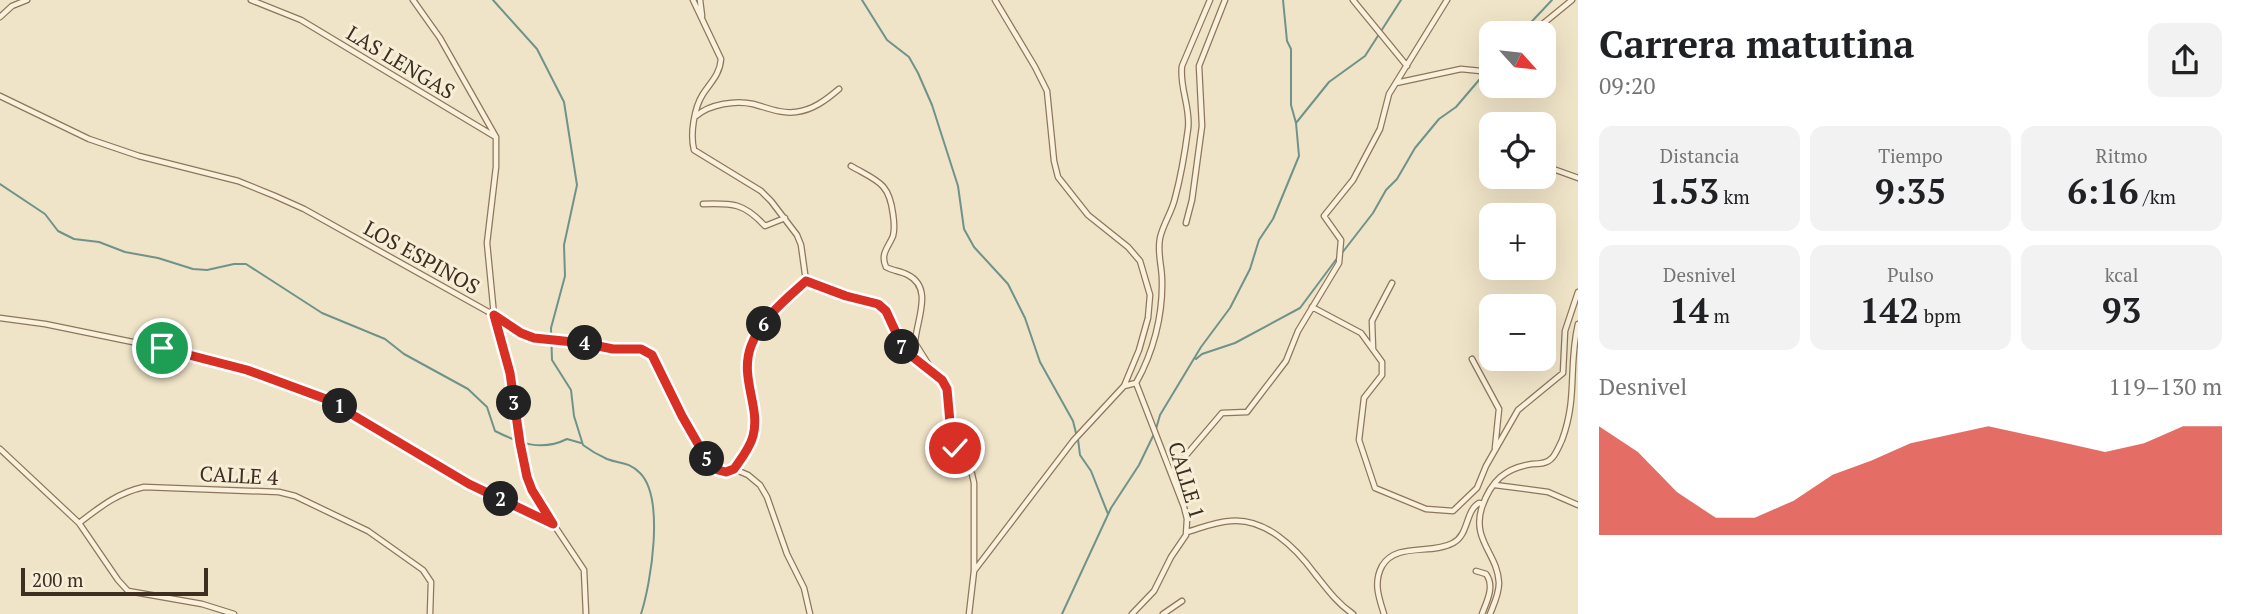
<!DOCTYPE html>
<html lang="es">
<meta charset="utf-8">
<style>
:root{--surface:#fff;--page:#f2f2f2;--text:#202124;--muted:#757577;--accent:#d93025}
body{margin:0;font-family:"PT Serif",serif;background:var(--page);color:var(--text);height:100vh;display:flex;flex-direction:column;font-size:26px;white-space:nowrap}
*{box-sizing:border-box;margin:0}
p{font-size:23px;color:var(--muted)}
.icon{flex:none;width:38px;height:38px;fill:none;stroke:currentColor;stroke-width:2;stroke-linecap:round;stroke-linejoin:round}
.map{position:relative;flex:1;overflow:hidden}
.panel{display:flex;flex-direction:column;background:var(--surface);width:665px}
.panel>*{flex:none}
.needle{width:46px;rotate:117deg}
.fabs{position:absolute;left:1479px;top:21px;display:grid;gap:14px}
.fabs a{display:grid;place-items:center;width:77px;height:77px;border-radius:14px;background:var(--surface);box-shadow:0 7px 28px #0002;font-size:35px}
.scale{position:absolute;left:21px;bottom:18px;width:187px;box-sizing:border-box;padding-left:7px;border:4px solid #3d2e20;border-top:0;font-size:19px;line-height:24px;white-space:nowrap;color:#3d2e20;-webkit-text-stroke:5px #f7eed8;paint-order:stroke}
.pin{position:absolute;display:grid;place-items:center;width:60px;height:60px;color:#fff;margin:-30px;border:4px solid #fff;border-radius:50%;box-shadow:0 2px 7px #0007}
.km{position:absolute;width:35px;height:35px;margin:-18px;border-radius:50%;background:#222;color:#fff;font-size:19px;line-height:35px;text-align:center}
.round{display:grid;place-items:center;flex:none;width:74px;height:74px;border-radius:14px;background:var(--page)}
.overview{display:flex;align-items:center;justify-content:space-between;height:119px;padding:0 21px}
h1{font-size:38px;font-weight:800;line-height:52px}
.metrics{display:grid;grid-template-columns:repeat(3,1fr);gap:10px;height:119px;padding:7px 21px}
.metrics div{display:grid;align-content:center;border-radius:14px;background:var(--page);text-align:center}
.metrics b{font-size:35px;font-weight:800}
.metrics small{font-size:19px;font-weight:400}
.metrics p{font-size:19px}
.chart{height:196px;padding:14px 21px}
.chart p{display:flex;justify-content:space-between}
.chart svg{width:100%;height:126px;margin-top:7px;fill:var(--accent);opacity:.7}
main{display:flex;flex:1;min-height:0}
.map>svg:first-child{display:block}
.lines{fill:none;stroke-linecap:round;stroke-linejoin:round}
.stream{stroke:#6f938a;stroke-width:2}
.street-casing{stroke:#8d765c;stroke-width:7}
.street{stroke:#faf1dc;stroke-width:4.5}
.route-casing{stroke:#fff;stroke-width:14}
.route{stroke:#d93025;stroke-width:9}
.labels{text-anchor:middle;dominant-baseline:central;stroke-width:6;stroke-linejoin:round;paint-order:stroke}
.street-label{font-size:21px;fill:#3d2e20;stroke:#f7eed8}
</style>
<main>
<div class="map">
<svg width="1578" height="614" viewBox="0 0 1578 614">
<rect width="100%" height="100%" fill="#f0e4c8"/>
<g class="lines">
<path class="stream" d="M493,0L537,49L564,102L577,185L564,245L565,276L551,328L552,360L571,390L574,416L583,445C591,451 598,455 607,459C620,464 628,461 640,473C665,498 651,583 641,614
M862,0L887,40L909,57L918,73L932,105L958,186L964,229L974,247L1008,284L1025,318L1040,362L1073,421L1076,433
M1521,33L1552,0
M1296,123L1329,82L1365,56L1401,0
M0,184L45,214L58,231L74,239L99,242L125,252L158,258L193,269L207,270L234,264H246L322,313L385,339L404,354L468,389L487,407L495,431C519,443 541,452 567,439L581,443
M1342,253L1373,213L1386,190L1397,179L1415,148L1439,119L1456,107L1491,66
M1196,359L1202,354L1235,343L1300,308L1338,257
M1156,429L1160,415L1201,347L1230,308L1250,269L1259,240L1273,219L1299,156L1296,123L1291,105V49L1287,41L1283,0
M1078,439L1080,455L1091,471L1108,514
M1062,614L1111,508L1139,465L1154,434"/>
<g class="street-casing">
<path id="street" d="M251,0L301,20L494,136
M413,0L440,38L496,137V167L487,243L494,315L510,373L520,443L527,477L538,501L584,570L586,614
M693,0L721,59C720,74 711,82 703,94C694,108 690,134 694,150L761,191L771,201L797,235L801,245L806,281
M700,0L702,16
M1353,0L1407,66
M0,17L12,6L27,0
M1535,33L1539,27L1572,0
M1396,83L1461,69L1491,72
M0,96L89,139L139,156L238,181L275,196L304,209L494,315L521,333L534,338L583,343L613,349H641L652,355L682,416L709,463L718,470L726,472L734,469L748,475L760,485L767,497L787,554L804,588L810,614
M696,116C710,104 736,100 753,104C768,108 781,114 796,112C813,110 826,100 839,89
M851,166C877,181 889,182 893,214C894,221 895,229 893,236C888,248 880,254 886,267C893,271 901,271 908,275C934,288 916,321 915,343L934,373
M1545,166L1578,178
M703,204C733,203 744,203 765,226L785,218
M1186,223L1192,200L1202,126L1199,66L1225,0
M806,281L846,296L868,300L878,304L886,311L904,350L942,380L947,389L951,434L955,448L972,474L974,483V571L969,614
M1312,307L1361,333L1382,362V375L1364,398L1359,440L1375,488L1426,509L1453,511L1477,488L1486,466L1518,410L1563,373L1565,331L1578,292
M0,318L45,324L162,348L247,370L296,386L345,408L469,484L551,523
M1373,349L1372,321L1392,283
M1472,359L1499,409L1495,448
M1124,386L1136,383C1153,353 1163,316 1162,280C1162,266 1157,253 1160,238C1163,224 1172,212 1175,198C1181,176 1185,152 1188,129C1191,108 1179,87 1182,66L1210,0
M0,449L79,523L118,580L128,591L202,604L234,614
M734,469C741,459 750,448 753,437C761,407 739,378 751,346C761,319 786,299 806,281
M1171,473L1222,413L1247,412L1286,361L1298,331L1339,263L1341,240L1324,216L1353,180L1380,129L1389,94L1447,0
M1495,485L1548,492L1578,505
M79,523C100,507 117,493 144,487L279,492L295,496L368,531L423,570L431,582L430,614
M1187,532C1201,528 1215,522 1230,521C1265,517 1296,548 1315,574C1327,589 1337,603 1353,614
M974,571L1073,441L1124,386L1139,350L1148,318L1150,295L1140,261L1128,247L1088,215L1058,177L1054,161L1047,91L1035,67L995,0
M1476,571L1486,574C1495,586 1487,601 1482,614
M1132,614L1154,591L1171,557L1186,535L1187,519L1184,507L1136,383
M1163,614L1182,601
M1384,614C1379,598 1373,583 1382,566C1396,542 1431,555 1453,543C1469,535 1465,511 1479,503L1483,504
M1490,614C1494,604 1499,594 1499,583C1498,554 1471,540 1482,507C1491,481 1505,468 1532,464C1538,464 1547,464 1552,458C1556,454 1559,446 1562,440C1578,397 1568,367 1578,324"/>
</g>
<use href="#street" class="street"/>
</g>
<g class="lines">
<g class="route-casing">
<path id="route" d="M162,348L247,370L326,399L469,484L553,524L532,490L527,477L520,443L510,373L494,315L521,333L534,338L583,343L613,349H641L652,355L682,416L709,463L718,470L726,472L734,469C741,459 750,448 753,436C761,407 739,378 751,346C761,319 786,299 806,281L846,296L878,304L886,311L904,350L942,380L947,389L951,434L955,448"/>
</g>
<use href="#route" class="route"/>
</g>
<g class="labels">
<g class="street-label">
<text transform="translate(401 62) rotate(31)">LAS LENGAS</text>
<text transform="translate(422 257) rotate(29)">LOS ESPINOS</text>
<text transform="translate(239 475) rotate(3)">CALLE 4</text>
<text transform="translate(1187 480) rotate(73)">CALLE 1</text>
</g>
</g>
</svg>
<div class="fabs">
<a><svg class="needle" viewBox="-14 -14 28 28"><path d="M0-13l5 13h-10z" fill="#e53935"/><path d="M0 13l5-13h-10z" fill="#757577"/></svg></a>
<a><svg class="icon" aria-label="locate" viewBox="0 0 24 24"><circle cx="12" cy="12" r="6"/><path d="M12 2v4M12 18v4M2 12h4M18 12h4"/></svg></a>
<a>+</a>
<a>−</a>
</div>
<div class="scale">200 m</div>
<div class="pin" style="left:162px;top:348px;background:#1e9e55"><svg class="icon" aria-label="arrive" viewBox="0 0 24 24"><path d="M6 21V4h12l-3 4 3 4H6"/></svg></div>
<div class="pin" style="left:955px;top:448px;background:#d93025"><svg class="icon" aria-label="check" viewBox="0 0 24 24"><path d="M5 12l5 5 9-10"/></svg></div>
<b class="km" style="left:340px;top:406px">1</b>
<b class="km" style="left:501px;top:499px">2</b>
<b class="km" style="left:514px;top:403px">3</b>
<b class="km" style="left:585px;top:343px">4</b>
<b class="km" style="left:707px;top:459px">5</b>
<b class="km" style="left:764px;top:324px">6</b>
<b class="km" style="left:902px;top:347px">7</b>
</div>
<section class="panel">
<div class="overview"><div><h1>Carrera matutina</h1><p>09:20</p></div><a class="round"><svg class="icon" aria-label="share" viewBox="0 0 24 24"><path d="M12 15V3M7 8l5-5 5 5M5 13v7h14v-7"/></svg></a></div>
<div class="metrics">
<div><p>Distancia</p><b>1.53<small> km</small></b></div>
<div><p>Tiempo</p><b>9:35</b></div>
<div><p>Ritmo</p><b>6:16<small> /km</small></b></div>
</div>
<div class="metrics">
<div><p>Desnivel</p><b>14<small> m</small></b></div>
<div><p>Pulso</p><b>142<small> bpm</small></b></div>
<div><p>kcal</p><b>93</b></div>
</div>
<div class="chart"><p><span>Desnivel</span>119–130 m</p>
<svg viewBox="0 0 160 44" preserveAspectRatio="none"><path d="M0 44V6L10 15L20 29L30 38L40 38L50 32L60 23L70 18L80 12L90 9L100 6L110 9L120 12L130 15L140 12L150 6L160 6V44z"/></svg>
</div>
</section>
</main>
